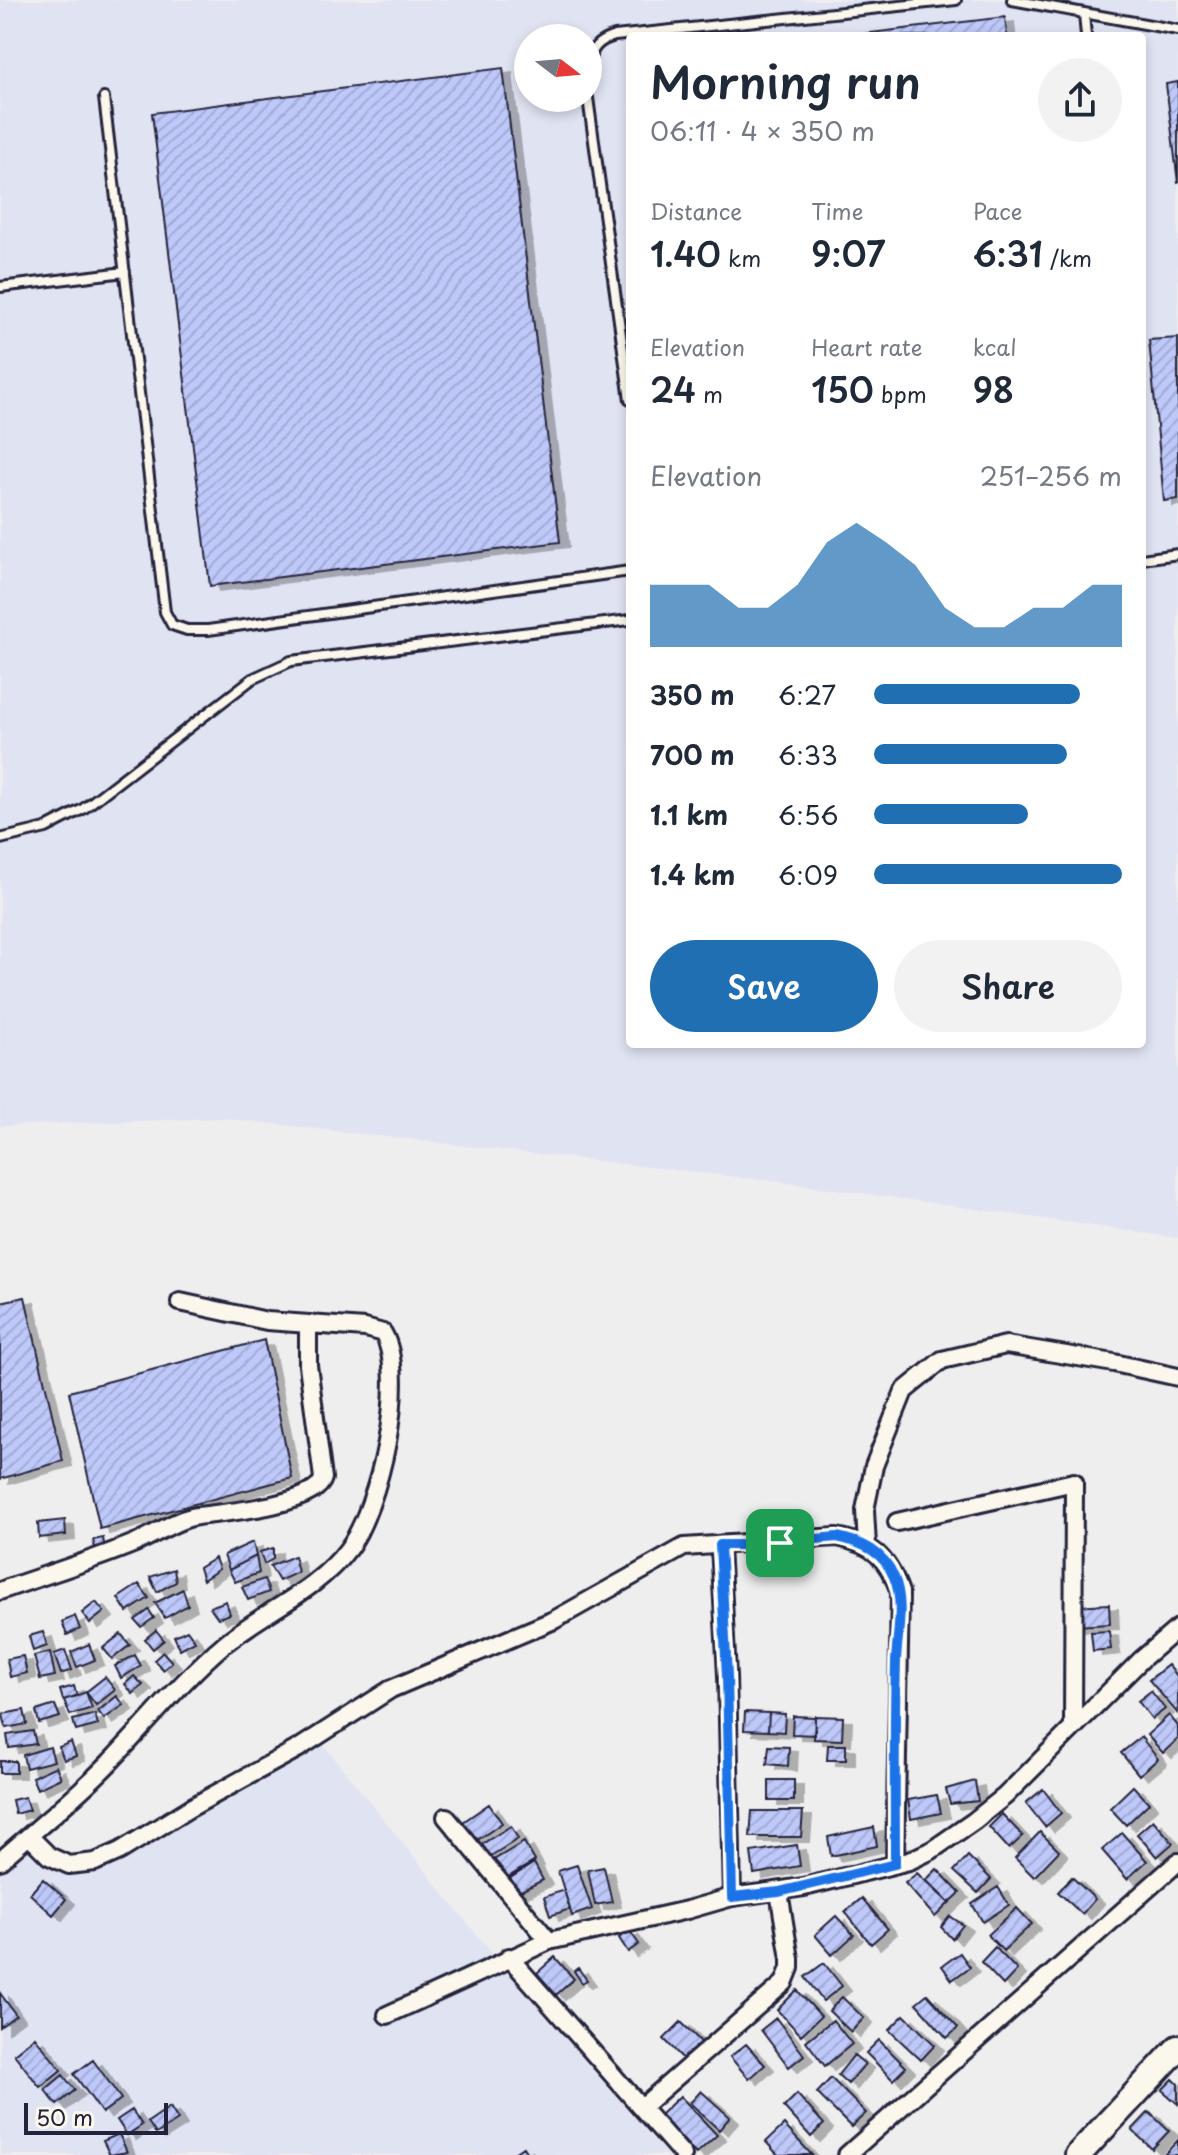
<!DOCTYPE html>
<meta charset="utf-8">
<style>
:root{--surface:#fff;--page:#f2f2f3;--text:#1f2937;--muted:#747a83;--accent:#1f6fb2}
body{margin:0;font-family:"Playpen Sans",sans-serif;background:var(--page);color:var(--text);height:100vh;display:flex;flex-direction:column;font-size:30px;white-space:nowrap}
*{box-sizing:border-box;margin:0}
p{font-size:26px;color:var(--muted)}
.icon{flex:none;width:44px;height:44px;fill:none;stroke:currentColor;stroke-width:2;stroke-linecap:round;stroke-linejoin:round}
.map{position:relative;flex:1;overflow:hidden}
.drawer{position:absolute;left:626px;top:32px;width:520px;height:1016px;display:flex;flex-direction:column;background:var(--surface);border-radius:8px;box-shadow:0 4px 12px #0003}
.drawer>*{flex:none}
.needle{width:52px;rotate:106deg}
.fabs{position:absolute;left:514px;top:24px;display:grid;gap:16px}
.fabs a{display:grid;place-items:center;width:88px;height:88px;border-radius:50%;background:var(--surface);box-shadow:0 4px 12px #0003;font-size:40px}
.scale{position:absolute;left:24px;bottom:20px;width:144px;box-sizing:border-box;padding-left:8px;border:4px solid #22223b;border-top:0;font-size:22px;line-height:28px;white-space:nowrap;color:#22223b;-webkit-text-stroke:6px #fbf7ec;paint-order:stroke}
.pin{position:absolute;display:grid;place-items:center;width:68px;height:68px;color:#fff;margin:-34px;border-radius:16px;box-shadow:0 4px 12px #0006}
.round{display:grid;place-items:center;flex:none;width:84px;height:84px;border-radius:42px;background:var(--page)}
.overview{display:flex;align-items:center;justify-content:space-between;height:136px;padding:0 24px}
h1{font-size:44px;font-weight:600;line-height:60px}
.metrics{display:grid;grid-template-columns:repeat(3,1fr);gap:12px;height:136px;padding:8px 24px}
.metrics div{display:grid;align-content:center}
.metrics b{font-size:34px;font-weight:600}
.metrics small{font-size:22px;font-weight:400}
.metrics p{font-size:22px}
.chart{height:224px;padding:16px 24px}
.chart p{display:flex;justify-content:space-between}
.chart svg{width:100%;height:144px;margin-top:8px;fill:var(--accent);opacity:.7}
.button{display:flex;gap:16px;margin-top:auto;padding:16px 24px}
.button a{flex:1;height:92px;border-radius:48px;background:var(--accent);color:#fff;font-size:32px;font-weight:600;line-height:92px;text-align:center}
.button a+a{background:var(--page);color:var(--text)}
ul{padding:0 24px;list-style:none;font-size:26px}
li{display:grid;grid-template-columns:128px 96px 1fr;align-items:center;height:60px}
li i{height:20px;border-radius:10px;background:var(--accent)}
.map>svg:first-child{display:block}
.built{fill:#e0e3f2;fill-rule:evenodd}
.building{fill:url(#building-hatch);stroke:#22223b;stroke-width:2;filter:url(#shadow)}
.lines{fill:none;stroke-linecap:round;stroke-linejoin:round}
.lane-casing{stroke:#22223b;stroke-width:14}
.street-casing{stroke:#22223b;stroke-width:22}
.secondary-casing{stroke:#22223b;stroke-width:30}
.lane{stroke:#fbf7ec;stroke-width:8}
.street{stroke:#fbf7ec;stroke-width:16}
.secondary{stroke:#fbf7ec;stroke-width:24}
.route-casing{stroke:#fff;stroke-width:16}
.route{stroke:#1a73e8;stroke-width:10}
</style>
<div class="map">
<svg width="1178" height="2155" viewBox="0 0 1178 2155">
<defs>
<pattern id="building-hatch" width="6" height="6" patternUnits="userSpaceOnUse" patternTransform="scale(2)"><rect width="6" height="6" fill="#bec8f9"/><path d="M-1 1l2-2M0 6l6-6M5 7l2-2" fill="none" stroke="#a3acd6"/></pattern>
<filter id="shadow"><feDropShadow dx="9" dy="5" stdDeviation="0" flood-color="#0004"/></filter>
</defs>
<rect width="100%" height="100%" fill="#efeeef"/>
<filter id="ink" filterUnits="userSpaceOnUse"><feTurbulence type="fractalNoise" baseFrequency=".0125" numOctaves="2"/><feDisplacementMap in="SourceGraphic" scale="16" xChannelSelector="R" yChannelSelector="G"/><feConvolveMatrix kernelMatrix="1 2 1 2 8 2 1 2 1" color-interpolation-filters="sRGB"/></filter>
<g filter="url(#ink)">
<path class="built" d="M0,0H1178V1238L798,1184L222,1118L0,1126ZM630,36H1142V1044H630ZM528,38H588V98H528Z
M319,1739L507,1972L667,2155H0V1857L21,1840L70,1865L100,1859Z"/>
<path class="building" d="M1005,17L1007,36H845Z
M503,68L560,542L210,586L152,113Z
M1178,82V183L1166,84Z
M1178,338V499L1164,501L1149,340Z
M25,1297L63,1461L0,1479V1302Z
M264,1340L292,1478L100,1529L69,1392Z
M65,1520L66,1535L39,1538L38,1523Z
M103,1538L105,1550L96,1552L93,1540Z
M253,1542L256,1556L229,1570L224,1555Z
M273,1548V1559L264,1564L260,1552Z
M256,1556L259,1573L235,1582L229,1570Z
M294,1556L298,1572L279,1581L270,1566Z
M215,1558L219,1569L203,1580L199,1568Z
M174,1569L176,1582L157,1592L150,1577Z
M264,1579L269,1592L248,1600L242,1587Z
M139,1584L149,1598L127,1612L118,1598Z
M183,1589L188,1605L165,1618L155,1603Z
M226,1601L230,1614L218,1618L210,1607Z
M96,1602L104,1612L90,1623L82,1613Z
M1109,1604L1110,1624L1076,1626L1074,1606Z
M149,1610L154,1618L141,1627L135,1620Z
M75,1616L80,1629L67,1635L62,1622Z
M156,1630L164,1640L153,1649L145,1639Z
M187,1630L195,1641L180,1649L174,1636Z
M1109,1631L1111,1649L1093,1651L1091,1632Z
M43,1632L47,1646L33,1651L29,1636Z
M121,1634L130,1645L112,1659L103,1648Z
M89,1644L95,1660L77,1667L71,1652Z
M65,1650L72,1670L61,1674L54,1654Z
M50,1652L55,1676L40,1679L34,1656Z
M163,1652L172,1662L163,1670L154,1660Z
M135,1655L141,1666L121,1678L115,1666Z
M23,1656L27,1673L10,1677L7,1659Z
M1168,1665L1178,1677V1714L1149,1680Z
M134,1676L143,1685L133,1694L125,1684Z
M105,1677L115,1690L96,1705L86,1692Z
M74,1686L77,1696L63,1700L60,1690Z
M1151,1691L1165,1709L1152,1719L1138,1701Z
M86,1692L92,1708L70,1715L64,1700Z
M117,1696L124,1705L104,1719L98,1711Z
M55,1705L60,1717L39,1723L36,1711Z
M24,1710L27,1724L6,1728L3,1714Z
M745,1712L769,1713L768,1731L744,1730Z
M769,1713L785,1714L784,1732L768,1731Z
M95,1714L98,1725L76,1731L73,1720Z
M1169,1715L1178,1726V1739L1163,1753L1147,1735Z
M793,1716L815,1717V1735L792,1734Z
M815,1716L843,1717L842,1740L814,1739Z
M33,1731L36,1744L9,1748L7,1735Z
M1141,1737L1158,1759L1139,1775L1121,1753Z
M71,1742L76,1756L64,1760L59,1747Z
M828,1745H846V1760H827Z
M769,1746L789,1747L788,1766L767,1764Z
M50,1747L54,1761L26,1768L23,1755Z
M0,1761H16V1773H0Z
M56,1766L61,1778L37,1789L32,1777Z
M769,1780H794V1801H769Z
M975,1781L978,1801L950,1804L946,1789Z
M1133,1786L1149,1803L1126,1825L1110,1808Z
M1043,1789L1061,1813L1045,1827L1026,1803Z
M937,1795L941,1813L911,1819L908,1800Z
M25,1797L29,1810L15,1814L12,1800Z
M489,1804L502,1823L476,1841L463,1822Z
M752,1811H803L801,1837H750Z
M1002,1814L1023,1836L1009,1849L989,1827Z
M1153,1820L1173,1843L1157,1857L1137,1834Z
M511,1826L518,1839L489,1857L482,1844Z
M874,1827L877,1846L831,1856L828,1837Z
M1040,1832L1059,1851L1034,1877L1015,1858Z
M1122,1833L1147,1861L1127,1879L1102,1850Z
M524,1842L535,1861L503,1880L492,1861Z
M797,1845L800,1866L754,1874L751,1852Z
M968,1856L991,1879L978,1893L954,1871Z
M534,1863L543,1880L515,1894L509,1879Z
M577,1865L592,1909L572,1916L558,1871Z
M604,1867L612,1902L595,1905L588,1870Z
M937,1869L960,1893L949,1903L926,1880Z
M917,1873L949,1903L935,1917L905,1883Z
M1072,1877L1095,1899L1082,1914L1058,1892Z
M43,1879L66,1899L53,1915L30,1894Z
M998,1887L1009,1905L983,1922L972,1904Z
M564,1890L570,1909L550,1916L544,1897Z
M862,1898L888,1929L871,1944L845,1912Z
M1017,1908L1032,1924L1003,1951L988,1935Z
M836,1916L854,1935L832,1955L815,1935Z
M950,1916L963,1925L952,1939L941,1927Z
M629,1930L639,1944L628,1952L619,1938Z
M995,1947L1017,1970L1003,1985L981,1962Z
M960,1953L970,1967L952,1980L942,1966Z
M555,1957L574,1979L556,1995L537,1973Z
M824,1963L842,1986L823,2001L805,1977Z
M578,1968L587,1980L582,1983L574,1971Z
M797,1990L821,2016L801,2035L777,2010Z
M0,1993L16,2015L0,2027Z
M927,1994L958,2028L947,2038L916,2003Z
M842,1997L864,2018L851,2032L829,2011Z
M904,2015L935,2045L921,2060L889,2030Z
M776,2018L804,2055L789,2067L761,2030Z
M833,2020L852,2044L825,2066L806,2041Z
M681,2022L703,2044L686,2062L664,2039Z
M35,2037L61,2070L40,2087L14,2054Z
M879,2040L906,2067L893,2080L866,2053Z
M746,2044L765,2065L749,2079L730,2057Z
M854,2055L865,2064L848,2084L838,2075Z
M93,2060L121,2099L102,2113L74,2074Z
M63,2075L75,2090L57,2105L45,2090Z
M831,2078L866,2113L851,2127L817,2093Z
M1173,2079L1178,2084V2104L1162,2090Z
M701,2091L730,2117L719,2130L690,2103Z
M797,2094L824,2124L811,2137L784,2107Z
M680,2096L717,2135L696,2154L660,2115Z
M170,2107L178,2120L156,2134L148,2122Z
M132,2110L142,2125L127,2135L117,2120Z
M1149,2112L1169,2131L1152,2149L1132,2130Z
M784,2125L812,2155H778L766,2142Z
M119,2134L127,2152L110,2155L103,2141Z
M1178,2140V2155H1164Z
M523,2147L528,2155H511Z"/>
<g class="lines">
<g class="lane-casing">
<path id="lane" d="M1012,0L1178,30
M1084,14L1086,36
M588,65C592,48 597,41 615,36L956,0
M104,98L165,612L172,625L187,630H208L630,571
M588,98L630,400
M0,287L125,272
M1142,559L1178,554
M0,839L46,828L83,809L252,679L291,661L630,620"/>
</g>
<g class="street-casing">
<path id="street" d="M897,1522L1074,1482L1073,1726
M720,1545L727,1676L732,1897
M867,1546L865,1510L874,1466L904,1391L942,1360L1006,1345L1114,1363L1178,1377
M0,1591C45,1575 91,1561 135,1543C155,1535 176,1519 197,1516C222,1513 317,1505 323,1478L308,1365V1324
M446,1817L549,1941
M29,1836L49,1856L69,1865L95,1862L120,1851L190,1808L299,1748L391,1689L554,1620L684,1547L837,1537C873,1544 887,1557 900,1592L895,1864
M0,1861C36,1829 75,1798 109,1763C147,1724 181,1681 223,1645C264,1611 316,1592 348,1549C379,1508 409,1378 383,1333L365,1328L267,1321L180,1302
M509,1957L683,2155
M387,2015L549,1941L687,1910L732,1897L804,1887L909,1861L932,1850L974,1821L1005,1796L1142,1659L1178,1628
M642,2107L784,1983L790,1968V1959L779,1892
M847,2155L1178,1862"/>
</g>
<g class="secondary-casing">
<path id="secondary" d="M1078,2155L1178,2048"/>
</g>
<use href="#lane" class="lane"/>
<use href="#street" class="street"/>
<use href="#secondary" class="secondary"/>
</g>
</g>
<g class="lines" filter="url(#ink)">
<g class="route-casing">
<path id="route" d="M837,1537C862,1542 884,1552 894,1577C905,1603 897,1634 896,1662C894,1729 895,1797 895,1864L779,1892L732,1897L727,1676L720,1545H752Z"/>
</g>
<use href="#route" class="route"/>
</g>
</svg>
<div class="fabs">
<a><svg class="needle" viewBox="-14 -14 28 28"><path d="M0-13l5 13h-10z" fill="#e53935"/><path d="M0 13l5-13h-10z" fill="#747a83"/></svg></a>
</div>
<div class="scale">50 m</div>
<div class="pin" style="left:780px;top:1543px;background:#1e9e55"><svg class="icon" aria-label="arrive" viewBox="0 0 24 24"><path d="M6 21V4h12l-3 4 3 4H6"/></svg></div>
<section class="drawer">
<div class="overview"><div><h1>Morning run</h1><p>06:11 · 4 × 350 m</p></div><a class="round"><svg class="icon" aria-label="share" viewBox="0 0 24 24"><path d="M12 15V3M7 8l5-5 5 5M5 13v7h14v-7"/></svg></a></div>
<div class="metrics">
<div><p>Distance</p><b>1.40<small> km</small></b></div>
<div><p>Time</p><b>9:07</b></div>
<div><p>Pace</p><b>6:31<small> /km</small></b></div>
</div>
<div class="metrics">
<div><p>Elevation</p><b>24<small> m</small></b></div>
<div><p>Heart rate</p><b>150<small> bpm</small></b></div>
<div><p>kcal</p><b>98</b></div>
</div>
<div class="chart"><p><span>Elevation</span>251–256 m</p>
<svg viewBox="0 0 160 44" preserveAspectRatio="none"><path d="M0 44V25L10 25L20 25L30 32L40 32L50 25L60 12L70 6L80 12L90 19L100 32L110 38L120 38L130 32L140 32L150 25L160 25V44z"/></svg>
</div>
<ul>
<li><b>350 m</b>6:27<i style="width:83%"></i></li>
<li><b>700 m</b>6:33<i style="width:78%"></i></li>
<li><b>1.1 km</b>6:56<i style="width:62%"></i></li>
<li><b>1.4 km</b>6:09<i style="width:100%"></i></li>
</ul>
<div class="button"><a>Save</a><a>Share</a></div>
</section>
</div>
